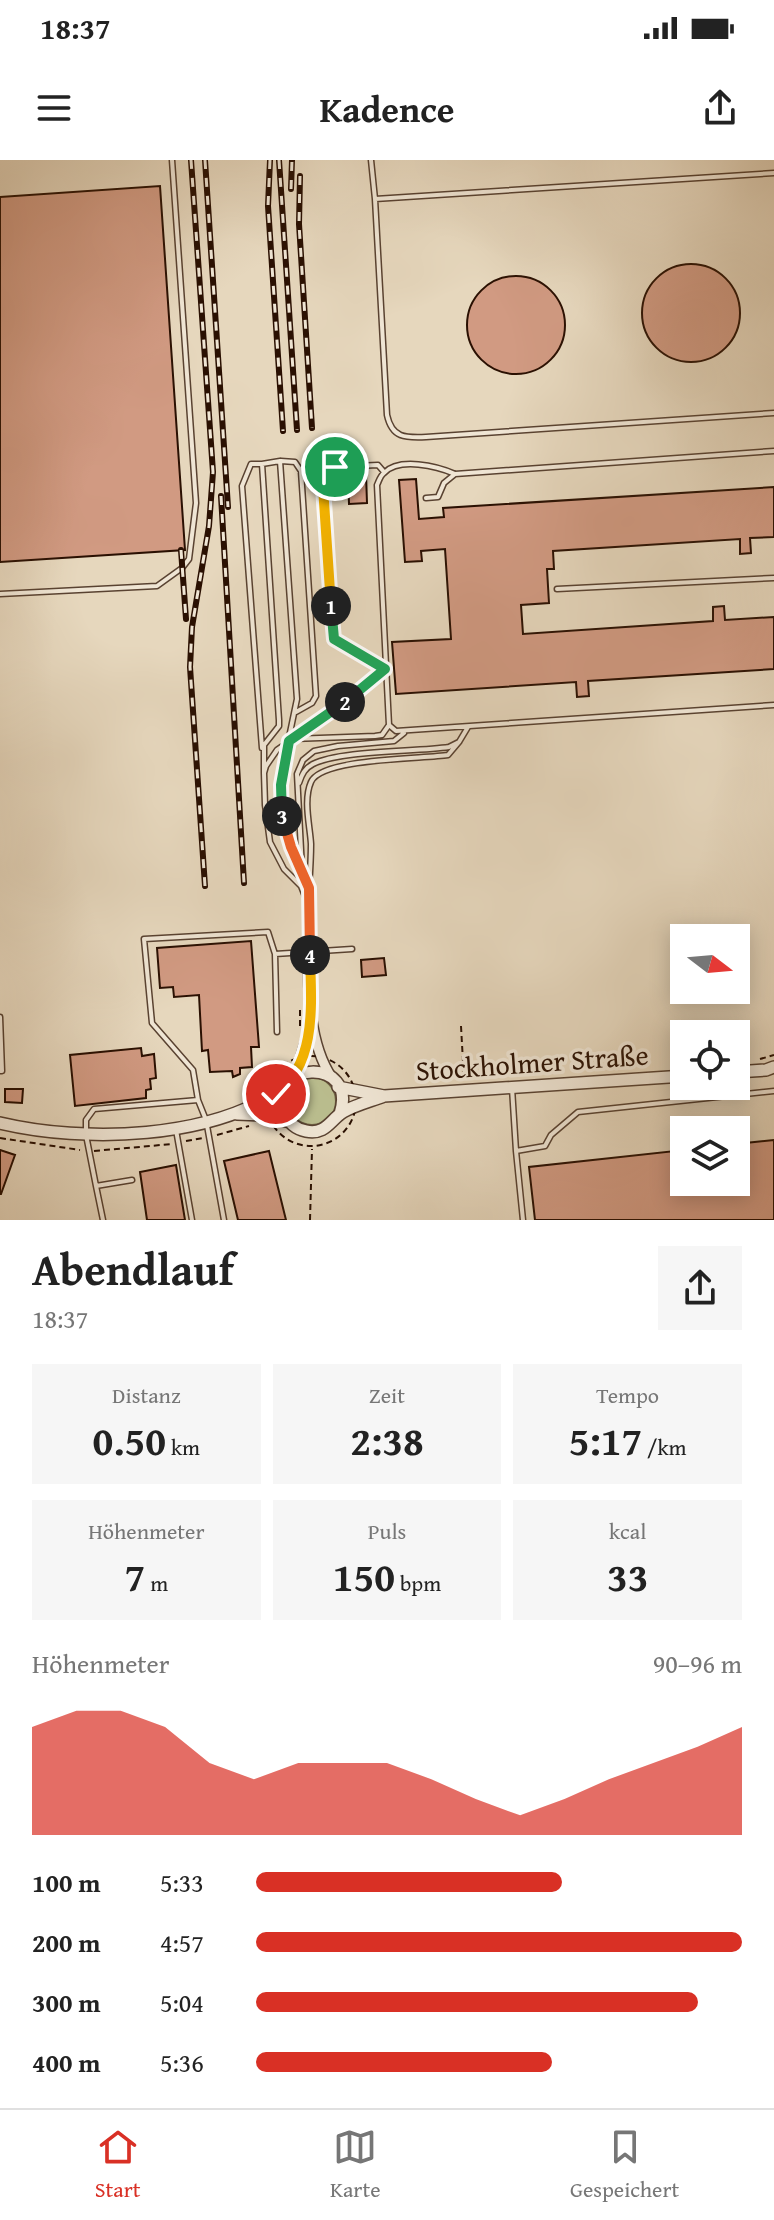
<!DOCTYPE html>
<html lang="de">
<meta charset="utf-8">
<style>
:root{--surface:#fff;--page:#f6f6f6;--text:#222;--muted:#767676;--line:#e0e0e0;--accent:#d93025}
body{margin:0;font-family:"Gentium Book Plus",serif;background:var(--page);color:var(--text);height:100vh;display:flex;flex-direction:column;font-size:30px;white-space:nowrap}
*{box-sizing:border-box;margin:0}
p{font-size:26px;color:var(--muted)}
.icon{flex:none;width:44px;height:44px;fill:none;stroke:currentColor;stroke-width:2;stroke-linecap:round;stroke-linejoin:round}
.map{position:relative;height:1060px;overflow:hidden}
.panel{display:flex;flex-direction:column;background:var(--surface);flex:1}
.panel>*{flex:none}
.needle{width:52px;rotate:106deg}
.tools{position:absolute;left:670px;top:764px;display:grid;gap:16px}
.tools a{display:grid;place-items:center;width:80px;height:80px;border-radius:0px;background:var(--surface);box-shadow:0 4px 20px #0003;font-size:40px}
.pin{position:absolute;display:grid;place-items:center;width:68px;height:68px;color:#fff;margin:-34px;border:4px solid #fff;border-radius:50%;box-shadow:0 2px 8px #0007}
.km{position:absolute;width:40px;height:40px;margin:-20px;border-radius:50%;background:#222;color:#fff;font-size:22px;line-height:40px;text-align:center}
.round{display:grid;place-items:center;flex:none;width:84px;height:84px;border-radius:0px;background:var(--page)}
.head{display:flex;align-items:center;justify-content:space-between;height:136px;padding:0 32px}
h1{font-size:44px;font-weight:800;line-height:60px}
.stats{display:grid;grid-template-columns:repeat(3,1fr);gap:12px;height:136px;padding:8px 32px}
.stats div{display:grid;align-content:center;border-radius:0px;background:var(--page);text-align:center}
.stats b{font-size:40px;font-weight:800}
.stats small{font-size:22px;font-weight:400}
.stats p{font-size:22px}
.chart{height:224px;padding:16px 32px}
.chart p{display:flex;justify-content:space-between}
.chart svg{width:100%;height:144px;margin-top:8px;fill:var(--accent);opacity:.7}
ul{padding:0 32px;list-style:none;font-size:26px}
li{display:grid;grid-template-columns:128px 96px 1fr;align-items:center;height:60px}
li i{height:20px;border-radius:10px;background:var(--accent)}
.status{display:flex;justify-content:space-between;align-items:center;height:56px;padding:0 40px;background:var(--surface);direction:ltr}
.status svg{height:22px;fill:currentColor}
header{display:flex;justify-content:space-between;align-items:center;height:104px;padding:0 32px;background:var(--surface);font-size:36px;font-weight:800}
.dock{display:flex;justify-content:space-around;align-items:center;height:112px;border-top:2px solid var(--line);background:var(--surface);font-size:22px;color:var(--muted)}
.dock a{display:grid;justify-items:center;gap:4px}
.dock .active{color:var(--accent)}
.map>svg:first-child{display:block}
.green{fill:#babd8e;stroke:#726648;stroke-width:2}
.building{fill:#d19a82;stroke:#2a1002;stroke-width:2}
.lines{fill:none;stroke-linecap:round;stroke-linejoin:round}
.service-casing{stroke:#594231;stroke-width:7}
.minor-casing{stroke:#594231;stroke-width:12}
.tertiary-casing{stroke:#594231;stroke-width:14}
.path{stroke:#2a1002;stroke-width:2;stroke-dasharray:6 4;stroke-linecap:butt}
.service{stroke:#efe5d4;stroke-width:4}
.minor{stroke:#efe5d4;stroke-width:9}
.tertiary{stroke:#efe5d4;stroke-width:11}
.rail-casing{stroke:#2a1002;stroke-width:6}
.rail{stroke:#efe5d4;stroke-width:3;stroke-dasharray:9;stroke-linecap:butt}
.split-1-casing{stroke:#fff;stroke-width:16}
.split-2-casing{stroke:#fff;stroke-width:16}
.split-3-casing{stroke:#fff;stroke-width:16}
.split-4-casing{stroke:#fff;stroke-width:16}
.split-5-casing{stroke:#fff;stroke-width:16}
.split-1{stroke:#f5b400;stroke-width:10}
.split-2{stroke:#22a559;stroke-width:10}
.split-3{stroke:#22a559;stroke-width:10}
.split-4{stroke:#f0652b;stroke-width:10}
.split-5{stroke:#f5b400;stroke-width:10}
.labels{text-anchor:middle;dominant-baseline:central;stroke-width:7;stroke-linejoin:round;paint-order:stroke}
.street-label{font-size:28px;fill:#2a1002;stroke:#efe5d4}
</style>
<div class="status"><b>18:37</b><svg viewBox="0 0 49 12"><path d="M0 12V9h3v3zM5 12V6h3v6zM10 12V3h3v9zM15 12V0h3v12zM26 1h20v11H26zM47 4h2v5h-2z"/></svg></div>
<header><svg class="icon" aria-label="menu" viewBox="0 0 24 24"><path d="M4 6h16M4 12h16M4 18h16"/></svg>Kadence<svg class="icon" aria-label="share" viewBox="0 0 24 24"><path d="M12 15V3M7 8l5-5 5 5M5 13v7h14v-7"/></svg></header>
<div class="map">
<svg width="774" height="1060" viewBox="0 0 774 1060">
<rect width="100%" height="100%" fill="#e6d7bd"/>
<filter id="stains"><feTurbulence type="fractalNoise" baseFrequency=".0025" numOctaves="4"/><feColorMatrix values="0 0 0 0 .2 0 0 0 0 .09 0 0 0 0 .02 0 0 0 .5 -.17"/></filter>
<radialGradient id="worn" r=".72"><stop offset=".6" stop-color="#630" stop-opacity="0"/><stop offset="1" stop-color="#630" stop-opacity=".3"/></radialGradient>
<path class="green" d="M288 941a24 24 0 1 1 48 0a24 24 0 1 1-48 0Z"/>
<path class="building" d="M160,26L185,390L0,402V37Z
M642 153a49 49 0 1 1 98 0a49 49 0 1 1-98 0Z
M467 165a49 49 0 1 1 98 0a49 49 0 1 1-98 0Z
M366,314L367,343L349,344L348,315Z
M416,319L419,359L444,357L443,348L774,327V377L750,378L751,393L740,394V379L553,391L554,409H547L549,443L521,445L523,474L713,461V447L724,446L725,460L774,457V509L588,521L589,536L577,537L576,522L396,534L392,482L451,479L445,389L421,391L422,401L405,402L399,320Z
M251,781L259,887H251L252,907L240,908V914L233,917L232,911L210,912L208,890L202,891L199,835L174,837L173,827L160,828L157,788Z
M384,798L386,815L362,817L361,800Z
M141,888L142,896L154,894L156,918L150,919L151,929L146,930V938L75,946L70,895Z
M5,929H23L22,943L5,942Z
M774,980V1060H535L529,1007L684,990V1022H736V984Z
M0,990L15,995L1,1034H0Z
M269,991L286,1060H238L224,1001Z
M176,1005L185,1060H147L140,1012Z"/>
<g class="lines">
<g class="service-casing">
<path id="service" d="M371,0L375,39L774,13
M375,39L387,255C392,278 405,278 426,277L774,253
M774,291L455,314C437,306 399,297 384,313C380,316 379,321 377,325L389,565L396,571L774,545
M281,301L295,302L301,311L316,536L312,543L296,552
M426,338L438,337L444,323L455,314
M557,429L774,418
M0,434L157,426L182,408L189,399L196,343L172,0
M292,579L375,576L382,575L389,565
M262,588L242,326L251,304H262
M264,613V585L279,566V560L262,304L280,301L297,539L282,611L281,639L283,665L302,709
M299,623C302,614 305,608 313,604C341,590 415,592 449,587L459,582L468,567
M309,728C310,713 311,699 311,684C310,666 303,640 311,622C321,598 422,599 448,595L459,582
M308,744L301,726L284,709L270,682L265,645L264,613L266,606L277,590L342,545L385,509L334,479L323,327L324,318L335,307L378,305L384,312
M309,744V728L302,709L297,614L303,600L314,591L338,586L394,581L404,573
M275,794L277,872
M0,857L2,911H0
M512,928L516,991L545,986L551,975L578,952L774,931
M198,940L193,910L152,863L144,779L268,772L275,794L352,789
M176,970L192,1060
M516,991L523,1060
M132,1020L96,1026L86,975V960L94,949L198,940L206,960L224,1060
M96,1026L103,1060"/>
</g>
<g class="minor-casing">
<path id="minor" d="M309,746C309,798 302,874 332,918
M290,920L297,909L310,867"/>
</g>
<g class="tertiary-casing">
<path id="tertiary" d="M736,912L766,910L774,907
M338,927L384,936L684,916
M237,954L261,955L290,962
M340,954C359,895 264,902 284,952C288,962 295,969 306,971C326,975 330,960 343,952C355,945 371,941 384,936
M0,963C85,983 211,980 285,927"/>
</g>
<path class="path" d="M300,866V848
M461,866L464,920
M266 941a45 45 0 1 1 90 0a45 45 0 1 1-90 0Z
M760,899L774,895
M217,975L249,966
M0,978L80,990
M186,981L203,978
M94,991L172,984
M310,1060L312,989"/>
<use href="#service" class="service"/>
<use href="#minor" class="minor"/>
<use href="#tertiary" class="tertiary"/>
<g class="rail-casing">
<path id="rail" d="M191,0L213,312L209,366L192,467L190,507L205,726
M205,0L228,347
M270,0L268,46L283,271
M279,0L297,270
M300,16L299,64L312,268
M291,29L292,0
M221,336L244,723
M181,390L186,459"/>
</g>
<use href="#rail" class="rail"/>
</g>
<g class="lines">
<g class="split-1-casing">
<path id="split-1" d="M331,446L323,327L324,318L335,307"/>
</g>
<g class="split-2-casing">
<path id="split-2" d="M331,446L334,479L385,509L345,542"/>
</g>
<g class="split-3-casing">
<path id="split-3" d="M282,656L281,625L289,581L345,542"/>
</g>
<g class="split-4-casing">
<path id="split-4" d="M282,656L291,687L309,728L310,795"/>
</g>
<g class="split-5-casing">
<path id="split-5" d="M276,934C318,903 311,841 310,795"/>
</g>
<use href="#split-1" class="split-1"/>
<use href="#split-2" class="split-2"/>
<use href="#split-3" class="split-3"/>
<use href="#split-4" class="split-4"/>
<use href="#split-5" class="split-5"/>
</g>
<g class="labels">
<g class="street-label">
<text transform="translate(532 902) rotate(-4)">Stockholmer Straße</text>
</g>
</g>
<rect width="100%" height="100%" filter="url(#stains)"/>
<rect width="100%" height="100%" fill="url(#worn)"/>
</svg>
<div class="tools">
<a><svg class="needle" viewBox="-14 -14 28 28"><path d="M0-13l5 13h-10z" fill="#e53935"/><path d="M0 13l5-13h-10z" fill="#767676"/></svg></a>
<a><svg class="icon" aria-label="locate" viewBox="0 0 24 24"><circle cx="12" cy="12" r="6"/><path d="M12 2v4M12 18v4M2 12h4M18 12h4"/></svg></a>
<a><svg class="icon" aria-label="layers" viewBox="0 0 24 24"><path d="M12 4l9 5-9 5-9-5zM3 14l9 5 9-5"/></svg></a>
</div>
<div class="pin" style="left:335px;top:307px;background:#1e9e55"><svg class="icon" aria-label="arrive" viewBox="0 0 24 24"><path d="M6 21V4h12l-3 4 3 4H6"/></svg></div>
<div class="pin" style="left:276px;top:934px;background:#d93025"><svg class="icon" aria-label="check" viewBox="0 0 24 24"><path d="M5 12l5 5 9-10"/></svg></div>
<b class="km" style="left:331px;top:446px">1</b>
<b class="km" style="left:345px;top:542px">2</b>
<b class="km" style="left:282px;top:656px">3</b>
<b class="km" style="left:310px;top:795px">4</b>
</div>
<section class="panel">
<div class="head"><div><h1>Abendlauf</h1><p>18:37</p></div><a class="round"><svg class="icon" aria-label="share" viewBox="0 0 24 24"><path d="M12 15V3M7 8l5-5 5 5M5 13v7h14v-7"/></svg></a></div>
<div class="stats">
<div><p>Distanz</p><b>0.50<small> km</small></b></div>
<div><p>Zeit</p><b>2:38</b></div>
<div><p>Tempo</p><b>5:17<small> /km</small></b></div>
</div>
<div class="stats">
<div><p>Höhenmeter</p><b>7<small> m</small></b></div>
<div><p>Puls</p><b>150<small> bpm</small></b></div>
<div><p>kcal</p><b>33</b></div>
</div>
<div class="chart"><p><span>Höhenmeter</span>90–96 m</p>
<svg viewBox="0 0 160 44" preserveAspectRatio="none"><path d="M0 44V11L10 6L20 6L30 11L40 22L50 27L60 22L70 22L80 22L90 27L100 33L110 38L120 33L130 27L140 22L150 17L160 11V44z"/></svg>
</div>
<ul>
<li><b>100 m</b>5:33<i style="width:63%"></i></li>
<li><b>200 m</b>4:57<i style="width:100%"></i></li>
<li><b>300 m</b>5:04<i style="width:91%"></i></li>
<li><b>400 m</b>5:36<i style="width:61%"></i></li>
</ul>
</section>
<nav class="dock">
<a class="active"><svg class="icon" aria-label="home" viewBox="0 0 24 24"><path d="M3 11l9-7 9 7M6 9v11h12V9"/></svg>Start</a>
<a><svg class="icon" aria-label="map" viewBox="0 0 24 24"><path d="M3 6l6-2 6 2 6-2v14l-6 2-6-2-6 2zM9 4v14M15 6v14"/></svg>Karte</a>
<a><svg class="icon" aria-label="saved" viewBox="0 0 24 24"><path d="M7 4h10v16l-5-4-5 4z"/></svg>Gespeichert</a>
</nav>
